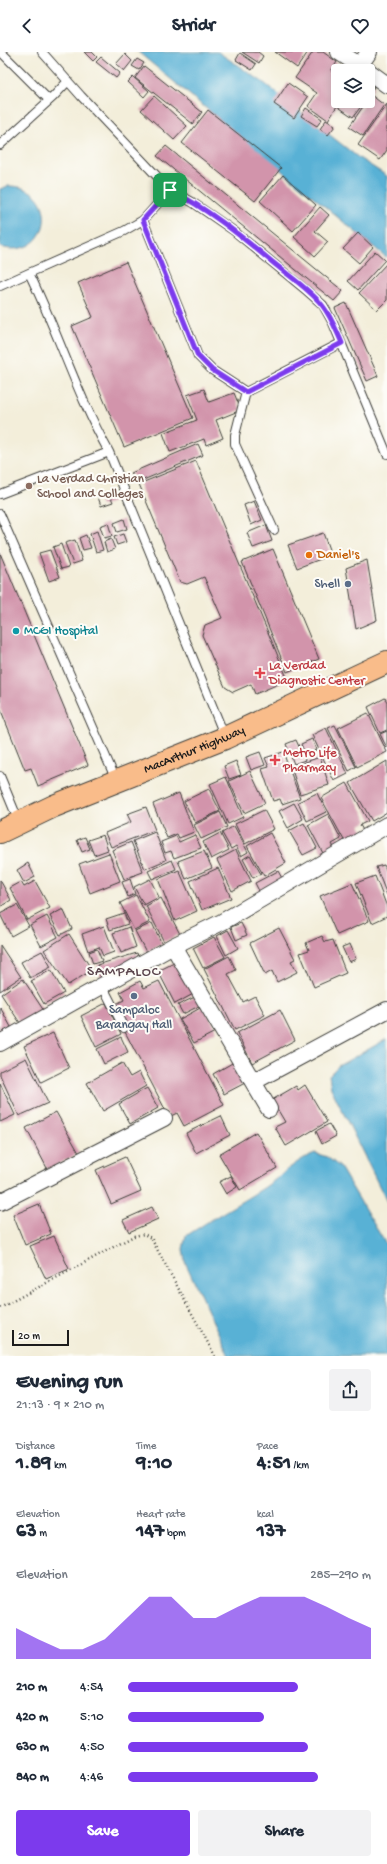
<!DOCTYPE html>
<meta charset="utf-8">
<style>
:root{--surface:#fff;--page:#f2f2f3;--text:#1f2937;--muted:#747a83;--accent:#7c3aed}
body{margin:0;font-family:"Gochi Hand",sans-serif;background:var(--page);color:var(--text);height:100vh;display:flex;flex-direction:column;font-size:15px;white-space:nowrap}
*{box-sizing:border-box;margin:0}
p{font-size:13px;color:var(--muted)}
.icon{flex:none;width:22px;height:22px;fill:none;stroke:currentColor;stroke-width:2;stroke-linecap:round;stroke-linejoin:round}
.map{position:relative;height:1304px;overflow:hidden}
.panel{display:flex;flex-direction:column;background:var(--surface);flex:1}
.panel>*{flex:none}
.fabs{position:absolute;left:331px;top:12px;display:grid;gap:8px}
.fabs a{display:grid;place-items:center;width:44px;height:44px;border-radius:4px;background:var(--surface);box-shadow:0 2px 10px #0003;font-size:20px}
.scale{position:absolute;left:12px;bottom:10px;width:57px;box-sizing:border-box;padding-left:4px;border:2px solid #1c1c1c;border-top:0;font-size:11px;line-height:14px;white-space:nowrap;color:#1c1c1c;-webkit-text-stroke:3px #fdfcf7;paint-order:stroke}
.pin{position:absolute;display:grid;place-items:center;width:34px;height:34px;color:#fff;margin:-17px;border-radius:8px;box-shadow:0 2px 6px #0006}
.round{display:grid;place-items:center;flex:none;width:42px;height:42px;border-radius:4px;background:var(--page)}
.head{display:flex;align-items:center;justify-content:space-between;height:68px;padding:0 16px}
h1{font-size:22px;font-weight:700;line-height:30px}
.metrics{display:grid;grid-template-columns:repeat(3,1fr);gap:6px;height:68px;padding:4px 16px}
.metrics div{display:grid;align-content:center}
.metrics b{font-size:20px;font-weight:700}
.metrics small{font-size:11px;font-weight:400}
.metrics p{font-size:11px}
.chart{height:112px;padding:8px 16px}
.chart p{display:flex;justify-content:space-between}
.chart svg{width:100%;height:72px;margin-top:4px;fill:var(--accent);opacity:.7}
.primary-button{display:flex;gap:8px;margin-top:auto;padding:8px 16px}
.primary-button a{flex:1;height:46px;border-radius:4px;background:var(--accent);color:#fff;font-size:16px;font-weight:700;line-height:46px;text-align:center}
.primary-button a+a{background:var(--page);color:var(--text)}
ul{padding:0 16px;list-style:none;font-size:13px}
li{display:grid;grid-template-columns:64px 48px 1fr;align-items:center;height:30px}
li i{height:10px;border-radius:5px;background:var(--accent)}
header{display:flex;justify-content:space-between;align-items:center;height:52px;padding:0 16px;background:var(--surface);font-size:18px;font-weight:700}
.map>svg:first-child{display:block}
.water{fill:#58b1d5;stroke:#3a6678}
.building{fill:#d294ab}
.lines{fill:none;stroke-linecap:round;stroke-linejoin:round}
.lane-casing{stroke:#3c3c38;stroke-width:10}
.street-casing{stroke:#3c3c38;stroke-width:18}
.highway-casing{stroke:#3c3c38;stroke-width:24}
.path{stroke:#3c3c38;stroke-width:2.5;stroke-dasharray:1 3;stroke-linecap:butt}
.lane{stroke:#fff;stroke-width:8}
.street{stroke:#fff;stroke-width:16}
.highway{stroke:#f9bc8a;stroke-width:22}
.route-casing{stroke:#fff;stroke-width:8}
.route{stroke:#7c3aed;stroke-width:5}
.education-dot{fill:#8d6e63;stroke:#fdfcf7;stroke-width:1.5}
.food-dot{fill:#e8710a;stroke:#fdfcf7;stroke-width:1.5}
.service-dot{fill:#5c6f8a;stroke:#fdfcf7;stroke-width:1.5}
.culture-dot{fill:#0f9aa8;stroke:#fdfcf7;stroke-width:1.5}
.health-dot{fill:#e0444e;stroke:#fdfcf7;stroke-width:1.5}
.labels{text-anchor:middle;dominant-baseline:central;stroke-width:4;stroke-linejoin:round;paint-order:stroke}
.education-label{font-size:13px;fill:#785e54;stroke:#fdfcf7;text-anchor:start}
.food-label{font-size:13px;fill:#c56008;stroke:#fdfcf7;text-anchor:start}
.service-label{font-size:13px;fill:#4e5e75;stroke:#fdfcf7;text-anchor:end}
.culture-label{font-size:13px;fill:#0d838f;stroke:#fdfcf7;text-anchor:start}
.health-label{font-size:13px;fill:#be3a42;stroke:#fdfcf7;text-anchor:start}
.street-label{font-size:13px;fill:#1c1c1c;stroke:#fdfcf7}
.quarter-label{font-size:15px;letter-spacing:1px;fill:#5c464e;stroke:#fdfcf7}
</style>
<header><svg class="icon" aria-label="back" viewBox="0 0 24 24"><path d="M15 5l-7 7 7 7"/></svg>Stridr<svg class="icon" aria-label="heart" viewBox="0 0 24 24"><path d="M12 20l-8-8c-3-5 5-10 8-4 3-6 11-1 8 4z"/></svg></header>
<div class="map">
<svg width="387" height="1304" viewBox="0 0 387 1304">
<rect width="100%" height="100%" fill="#fdfcf7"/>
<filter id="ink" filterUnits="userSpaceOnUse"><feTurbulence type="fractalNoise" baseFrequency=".025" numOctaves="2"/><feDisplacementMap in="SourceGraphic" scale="8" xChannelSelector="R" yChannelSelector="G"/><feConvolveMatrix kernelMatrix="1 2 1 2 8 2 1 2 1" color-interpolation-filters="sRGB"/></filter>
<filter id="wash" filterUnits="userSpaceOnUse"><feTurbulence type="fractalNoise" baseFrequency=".012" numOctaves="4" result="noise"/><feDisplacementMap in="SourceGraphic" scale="16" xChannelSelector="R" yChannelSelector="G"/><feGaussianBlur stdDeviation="0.9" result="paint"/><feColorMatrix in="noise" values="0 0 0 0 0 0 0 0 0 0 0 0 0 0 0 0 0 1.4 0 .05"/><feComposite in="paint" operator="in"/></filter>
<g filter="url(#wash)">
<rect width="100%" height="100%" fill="#f3eeda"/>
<path class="water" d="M138,0H218L264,31L359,106L387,124V206Z
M8,134C62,133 53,210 0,195V137Z
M387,987V1150L331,1036L329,1023L338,1014Z
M315,1101L327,1105L340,1115L387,1194V1304H229L185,1210L183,1197L186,1184C212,1166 239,1152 265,1135C282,1124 295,1108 315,1101Z"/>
<g id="blocks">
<path class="building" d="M84,0H92L97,5L93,9Z
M242,0H258L263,4L259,11Z
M275,0H308L297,16Z
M313,0H323L337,10L331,19L338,24V49H365L353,65L337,54L328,68L308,54L317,41L295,26Z
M240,1L256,12L252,18L236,8Z
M125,2L132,9L124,19L116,12Z
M101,5L120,21L116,26L96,10Z
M137,7L144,11L139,18L132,14Z
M144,14L202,60L193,72L135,26Z
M133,25L149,39L144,45L128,30Z
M288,31L308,45L294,66L274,52Z
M368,31L374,35L368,44Z
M371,43L384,53L363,84L349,75Z
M154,44L187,74L174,88L141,58Z
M387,52V98L380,108L358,93Z
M306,56L322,67L317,74L301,64Z
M208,58L281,116L255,149L182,91Z
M326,68L335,74L328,83L320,77Z
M166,94L343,239L334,249L157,104Z
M283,123L316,153L293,179L260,149Z
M320,155L329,163L315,179L328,190L315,204L294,185Z
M358,181L373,195L359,211L343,197Z
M375,199L385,208L358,238L348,229Z
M126,210L193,366L124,395L72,274L93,265L78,231Z
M387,211V248L377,258L359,241Z
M346,251L378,324L367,329L335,256Z
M204,337L209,350L234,341L241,358L216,368L223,386L206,393L204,387L170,400L163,381L197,368L187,343Z
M198,392L203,403L136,431L131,421Z
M196,409L288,628L255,642L251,632L233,640L225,635L202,583L205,573L222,566L212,543L204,525L187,532L180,530L139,432Z
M109,441L113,450L101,454L98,445Z
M254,449L262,468L251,473L244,453Z
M124,467L127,477L117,480L114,471Z
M108,471L112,484L104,486L100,474Z
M266,473L272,489L253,496L247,481Z
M97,479L103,498L96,500L90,482Z
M323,481L331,503L297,516L288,493Z
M123,482L126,490L117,493L114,485Z
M86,483L91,496L83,498L79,486Z
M111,487L115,497L107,500L104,490Z
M75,488L82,509L73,512L65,491Z
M61,492L69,515L61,517L53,495Z
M273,497L319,607L287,620L242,510Z
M50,498L60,525L49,529L39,501Z
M0,501L88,713L38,734L31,716L25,718L0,656Z
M367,508L377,568L356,577L346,516Z
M385,646L387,650V678L380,681L368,655Z
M368,661L387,700L357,715L338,676Z
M335,673L356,715L349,719L328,676Z
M326,676L348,722L334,729L312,683Z
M387,679V696L380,682Z
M312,687L316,698L305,702L301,692Z
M296,688L305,708L294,712L286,692Z
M260,700L265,713L251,718L246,705Z
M283,700L300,746L282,752L280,747L273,749L262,717L269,715L265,706Z
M320,705L329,733L300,742L291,715Z
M236,709L241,723L229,727L224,714Z
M387,709V760L372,769L350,731Z
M250,719L265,751L244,761L229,729Z
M226,725L243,765L228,772L210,732Z
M347,731L368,769L360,773L364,780L345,790L321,746Z
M209,737L220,759L195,771L184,749Z
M179,741L194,780L179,786L177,782L167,786L153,752Z
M317,741L326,760L307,769L298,750Z
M294,751L303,767L288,776L279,759Z
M146,755L155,778L111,795L105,781L131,770L127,762Z
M264,758L274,777L245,792L235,772Z
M220,760L227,775L201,787L194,773Z
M328,762L341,787L332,792L336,799L325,805L308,773Z
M304,771L317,796L303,803L289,779Z
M234,774L248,800L241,804L236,794L231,797L222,781Z
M155,780L166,808L145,817L133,789Z
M220,781L229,798L211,807L203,790Z
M270,781L286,811L264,824L247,794Z
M103,783L108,798L94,803L88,788Z
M195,783L201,796L174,806L171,799L165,801L161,790L176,784L179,790Z
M85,785L90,797L82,800L77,788Z
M131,790L143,820L124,827L112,798Z
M236,798L251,829L232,839L217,808Z
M204,799L212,816L186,827L178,809Z
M109,801L120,829L90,841L79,812Z
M250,803L261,822L253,826L243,807Z
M172,808L176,817L152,827L148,819Z
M28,811L35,825L24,831L17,818Z
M384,813L387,820V843L376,815Z
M218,816L231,846L202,858L190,829Z
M179,818L197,859L175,869L158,827Z
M278,819L283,828L259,839L255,831Z
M375,824L387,855V864L372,871L356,831Z
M130,827L135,842L128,845L122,830Z
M150,827L159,845L144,853L134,835Z
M0,828L11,848L0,855Z
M35,829L50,856L27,868L10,836L21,830L24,835Z
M352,831L369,869L337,883L320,844Z
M136,843L150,870L134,878L120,851Z
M161,846L180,882L164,890L146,854Z
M17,853L29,874L11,884L0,862Z
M63,857L72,877L60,883L50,864Z
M124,861L128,872L110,878L106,867Z
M47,864L58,885L41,894L30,873Z
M152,871L162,892L146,900L135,879Z
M241,871L247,883L236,888L231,875Z
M104,874L114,900L103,904L99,895L88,899L82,882Z
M129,875L136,895L121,901L113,881Z
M279,876L295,907L291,909L297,920L277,930L272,919L265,923L250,891Z
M228,878L238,896L226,903L217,884Z
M69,882L92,918L68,933L44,898Z
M322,884L325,890L333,888L346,921L314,935L300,901L309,898L306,891Z
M214,885L225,905L203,916L193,896Z
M350,892L356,907L349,910L342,895Z
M0,893L21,925L0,939Z
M97,897L102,909L93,912L89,900Z
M42,899L51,915L30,926L21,910Z
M137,901L140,910L101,926L97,913Z
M229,904L236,918L228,922L243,950L255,944L265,963L235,978L204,917Z
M178,909L195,941L175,952L158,919Z
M51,918L64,941L44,952L31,929Z
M23,927L44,959L22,974L1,942Z
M140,929L144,936L159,929L224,1053L184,1074L177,1061L169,1065L123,976L114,953L124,948L120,940Z
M197,944L201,953L183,962L178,953Z
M106,951L121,982L96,995L81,964Z
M204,954L217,979L194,991L180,967Z
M0,955L11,975L0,982Z
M280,958L295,988L252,1011L237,981Z
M53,981L69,1016L41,1030L24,994Z
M121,985L128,1000L104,1012L97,997Z
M26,1006L48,1051L19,1064L0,1023V1019Z
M234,1010L245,1031L224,1042L213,1022Z
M122,1011L130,1025L139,1020L146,1034L103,1059L87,1031Z
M0,1031L15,1063L0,1070Z
M305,1033L327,1070L286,1094L275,1075L285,1070L272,1048L296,1034L298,1038Z
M147,1036L158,1056L130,1072L119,1052Z
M56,1060L79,1101L48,1118L26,1076Z
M221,1064L230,1083L196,1101L186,1081Z
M329,1072L336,1084L322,1092L316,1079Z
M256,1080L277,1116L240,1138L219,1102Z
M125,1105L141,1139L111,1152L96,1118Z
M231,1124L237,1135L226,1142L219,1130Z
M39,1152L51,1182L25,1193L13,1163Z
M152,1155L158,1167L129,1180L123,1168Z
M54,1184L69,1217L46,1227L30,1194Z"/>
</g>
</g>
<g filter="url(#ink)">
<use href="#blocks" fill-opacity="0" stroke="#3c3c38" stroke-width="1"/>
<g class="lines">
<g class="lane-casing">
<path id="lane" d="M1,0L49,48
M42,0L81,44L170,138L192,150L234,179L307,239L323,253L333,271L387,402
M0,93L53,45L68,29
M143,168L170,138
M29,221L124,179L143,168L198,304L212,318L246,340L235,383V392L274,478
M0,234L29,221C58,280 77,343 109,400L0,442
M246,340L341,291
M109,400L225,685
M0,462L116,728
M0,724L19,770
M102,933L124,976"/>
</g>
<g class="street-casing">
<path id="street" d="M339,0L368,19
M360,13L369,0
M368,19L387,33
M173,894L269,1057
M0,991L173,894L222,870L387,773
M253,1030L387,958
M0,1150L164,1066"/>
</g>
<g class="highway-casing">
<g id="highway">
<path id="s1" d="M0,780L54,754L225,686L387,610"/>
</g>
</g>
<path class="path" d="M0,1256L134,1184L144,1182L151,1186L215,1304"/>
<use href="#lane" class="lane"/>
<use href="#street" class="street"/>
<use href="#highway" class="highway"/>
</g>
</g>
<g class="lines" filter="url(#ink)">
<g class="route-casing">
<path id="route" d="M170,138C209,157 243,186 276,213C292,226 310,238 322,253C331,264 336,278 342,291L246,340L212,318L198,304L143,168Z"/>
</g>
<use href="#route" class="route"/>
</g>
<circle class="education-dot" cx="29" cy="434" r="4"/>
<circle class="food-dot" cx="309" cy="503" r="4"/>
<g class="service-dot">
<circle cx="348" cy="532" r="4"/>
<circle cx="134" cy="944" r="4"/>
</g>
<circle class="culture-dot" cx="16" cy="579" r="4"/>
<g class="health-dot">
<path d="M258 615h4v4h4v4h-4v4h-4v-4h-4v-4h4z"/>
<path d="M273 702h4v4h4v4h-4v4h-4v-4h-4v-4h4z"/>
</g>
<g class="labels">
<g class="education-label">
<text x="37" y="427">La Verdad Christian<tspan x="37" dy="15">School and Colleges</tspan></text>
</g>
<g class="food-label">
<text x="317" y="503">Daniel's</text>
</g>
<g class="service-label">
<text x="340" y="532">Shell</text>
<text x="134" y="958" text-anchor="middle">Sampaloc<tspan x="134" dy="15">Barangay Hall</tspan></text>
</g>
<g class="culture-label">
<text x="24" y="579">MCGI Hospital</text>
</g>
<g class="health-label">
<text x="269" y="614">La Verdad<tspan x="269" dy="15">Diagnostic Center</tspan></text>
<text x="283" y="701">Metro Life<tspan x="283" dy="15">Pharmacy</tspan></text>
</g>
<g class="street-label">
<text stroke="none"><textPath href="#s1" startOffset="211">MacArthur Highway</textPath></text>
</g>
<g class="quarter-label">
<text x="124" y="920">SAMPALOC</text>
</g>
</g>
</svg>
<div class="fabs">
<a><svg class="icon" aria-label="layers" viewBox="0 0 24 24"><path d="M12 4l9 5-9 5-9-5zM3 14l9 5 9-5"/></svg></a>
</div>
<div class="scale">20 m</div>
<div class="pin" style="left:170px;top:138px;background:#1e9e55"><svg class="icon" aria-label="arrive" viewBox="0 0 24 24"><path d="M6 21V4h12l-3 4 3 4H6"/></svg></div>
</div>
<section class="panel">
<div class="head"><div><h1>Evening run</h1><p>21:13 · 9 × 210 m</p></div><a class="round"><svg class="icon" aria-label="share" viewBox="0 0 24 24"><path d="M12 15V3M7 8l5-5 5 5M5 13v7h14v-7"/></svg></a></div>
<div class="metrics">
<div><p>Distance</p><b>1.89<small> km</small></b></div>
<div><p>Time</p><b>9:10</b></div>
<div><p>Pace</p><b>4:51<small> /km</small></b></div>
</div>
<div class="metrics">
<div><p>Elevation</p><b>63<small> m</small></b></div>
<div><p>Heart rate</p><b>147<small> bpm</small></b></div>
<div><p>kcal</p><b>137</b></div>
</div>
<div class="chart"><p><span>Elevation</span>285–290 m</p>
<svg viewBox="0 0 160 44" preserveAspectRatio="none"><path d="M0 44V25L10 32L20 38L30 38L40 32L50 19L60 6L70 6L80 19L90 19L100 12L110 6L120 6L130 6L140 12L150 19L160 25V44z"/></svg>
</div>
<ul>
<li><b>210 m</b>4:54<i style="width:70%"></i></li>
<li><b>420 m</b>5:10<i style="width:56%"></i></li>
<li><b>630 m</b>4:50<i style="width:74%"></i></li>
<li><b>840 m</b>4:46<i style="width:78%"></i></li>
</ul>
<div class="primary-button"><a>Save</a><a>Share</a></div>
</section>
